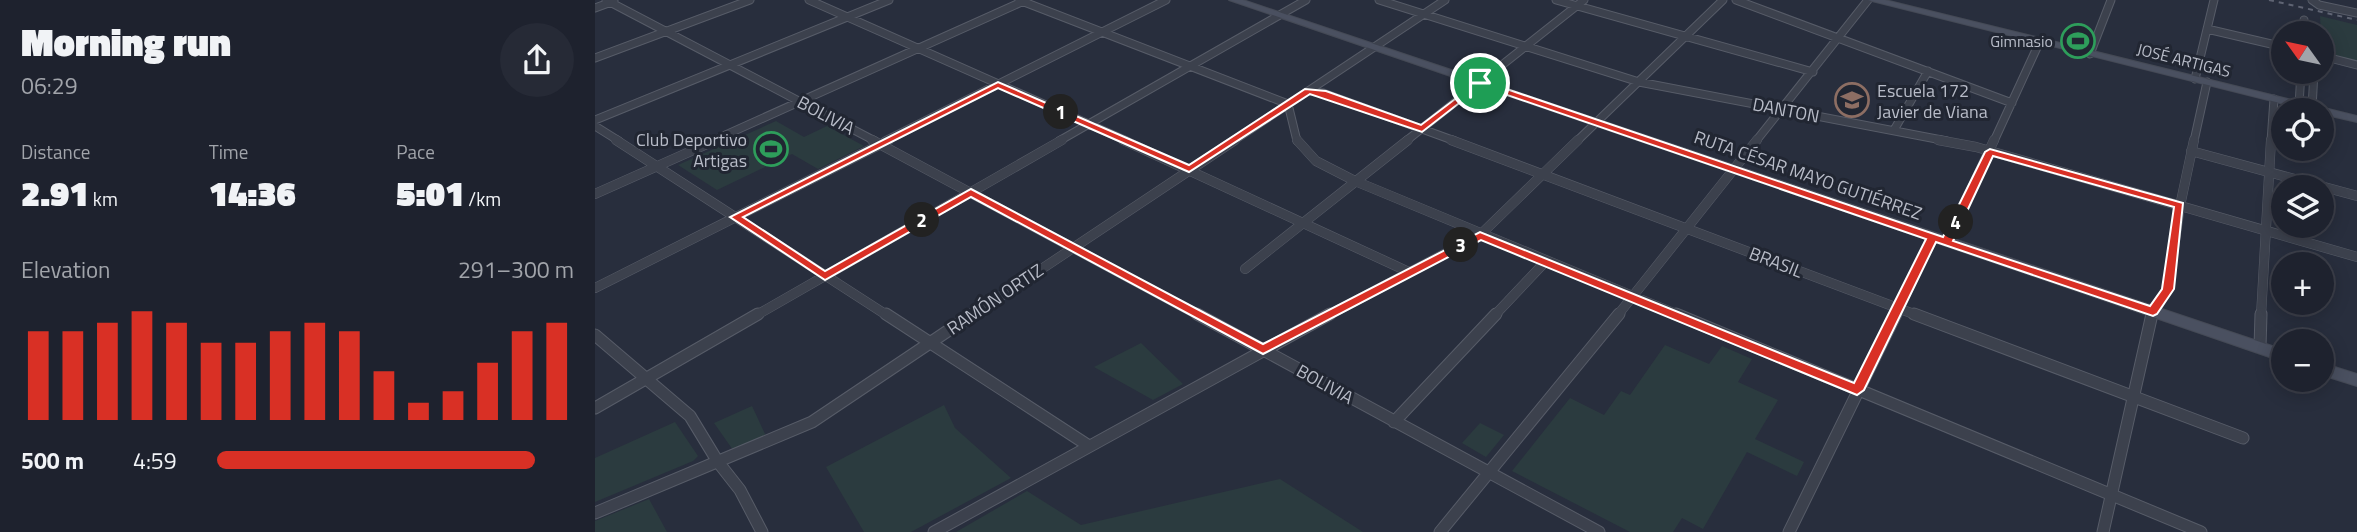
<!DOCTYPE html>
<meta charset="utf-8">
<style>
:root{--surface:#1e222e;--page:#262a36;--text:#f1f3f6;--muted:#a1a4aa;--line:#3c3f4a;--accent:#d93025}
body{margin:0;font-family:"Titillium Web",sans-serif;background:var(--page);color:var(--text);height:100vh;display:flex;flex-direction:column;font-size:26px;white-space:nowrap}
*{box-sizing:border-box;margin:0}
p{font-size:23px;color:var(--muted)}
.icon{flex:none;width:38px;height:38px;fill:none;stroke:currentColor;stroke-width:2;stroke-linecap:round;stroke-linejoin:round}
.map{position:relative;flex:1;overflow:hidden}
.sheet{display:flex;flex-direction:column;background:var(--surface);width:595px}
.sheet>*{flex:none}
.needle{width:46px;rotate:303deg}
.tools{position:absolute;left:1676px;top:21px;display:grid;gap:14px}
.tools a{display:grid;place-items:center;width:63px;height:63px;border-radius:50%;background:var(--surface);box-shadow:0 4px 18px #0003,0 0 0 2px var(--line);font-size:35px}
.pin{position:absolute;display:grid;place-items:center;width:60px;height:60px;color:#fff;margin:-30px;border:4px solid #fff;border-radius:50%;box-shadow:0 2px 7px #0007}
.km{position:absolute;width:35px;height:35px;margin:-18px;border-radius:50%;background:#222;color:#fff;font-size:19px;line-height:35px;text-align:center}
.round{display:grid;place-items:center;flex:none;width:74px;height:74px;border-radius:37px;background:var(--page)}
.summary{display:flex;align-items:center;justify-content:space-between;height:119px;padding:0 21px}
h1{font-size:38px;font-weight:800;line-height:52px}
.stats{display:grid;grid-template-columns:repeat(3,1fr);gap:10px;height:119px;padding:7px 21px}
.stats div{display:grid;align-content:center}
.stats b{font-size:35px;font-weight:800}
.stats small{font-size:19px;font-weight:400}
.stats p{font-size:19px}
.chart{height:196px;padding:14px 21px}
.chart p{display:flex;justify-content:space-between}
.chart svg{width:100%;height:126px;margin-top:7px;stroke:var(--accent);stroke-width:6}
ul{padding:0 21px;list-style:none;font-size:23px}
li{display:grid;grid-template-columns:112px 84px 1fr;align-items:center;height:52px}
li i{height:18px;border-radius:9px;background:var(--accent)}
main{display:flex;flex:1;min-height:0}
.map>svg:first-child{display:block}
.green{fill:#2b3b3f}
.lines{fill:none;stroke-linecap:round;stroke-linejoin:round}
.street-far2-casing{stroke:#575c68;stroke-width:9}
.street-far1-casing{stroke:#575c68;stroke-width:10}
.street-casing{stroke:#575c68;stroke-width:13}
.secondary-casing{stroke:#454a56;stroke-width:2}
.street-far2{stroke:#3c414d;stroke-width:7}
.street-far1{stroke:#3c414d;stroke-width:9}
.street{stroke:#3c414d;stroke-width:11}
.secondary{fill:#4a5060;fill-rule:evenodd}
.rail{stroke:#5f6473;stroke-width:2;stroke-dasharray:5 5;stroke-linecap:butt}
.route{fill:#d93025;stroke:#fff;stroke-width:2;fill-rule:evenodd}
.labels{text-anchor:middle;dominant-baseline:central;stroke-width:6;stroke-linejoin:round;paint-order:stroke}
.far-poi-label{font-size:16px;fill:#b8bcc8;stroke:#212632;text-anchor:end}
.far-street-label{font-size:16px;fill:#b8bcc8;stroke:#212632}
.poi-label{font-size:18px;fill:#b8bcc8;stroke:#212632;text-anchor:start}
.street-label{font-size:18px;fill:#b8bcc8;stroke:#212632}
</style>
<main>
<section class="sheet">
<div class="summary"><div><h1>Morning run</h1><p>06:29</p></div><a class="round"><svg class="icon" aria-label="share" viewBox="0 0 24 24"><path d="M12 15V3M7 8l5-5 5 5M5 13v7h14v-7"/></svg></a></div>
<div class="stats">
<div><p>Distance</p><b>2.91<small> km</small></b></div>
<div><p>Time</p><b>14:36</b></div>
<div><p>Pace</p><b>5:01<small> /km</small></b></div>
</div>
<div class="chart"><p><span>Elevation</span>291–300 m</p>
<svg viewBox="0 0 160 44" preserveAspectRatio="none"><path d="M5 44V13M15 44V13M25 44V10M35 44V6M45 44V10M55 44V17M65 44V17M75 44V13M85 44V10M95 44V13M105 44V27M115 44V38M125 44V34M135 44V24M145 44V13M155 44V10"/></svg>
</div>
<ul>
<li><b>500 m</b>4:59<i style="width:89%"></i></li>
</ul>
</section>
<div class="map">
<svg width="1762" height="532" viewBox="0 0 1762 532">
<rect width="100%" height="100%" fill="#282e3d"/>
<path class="green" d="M1725,16L1762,25V61L1727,52Z
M181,121L209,137L232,126L269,146L223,169L197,154L122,190L83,165Z
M546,343L588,384L558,400L499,367Z
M1070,345L1114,364L1127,346L1157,359L1143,382L1183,400L1160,439L1209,462L1202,476L1152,452L1108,529L1087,518L1078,532H1035L917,471L975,398L1009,415L1026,391L1035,395Z
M349,405L360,428L416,478L316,532H269L231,467Z
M157,406L171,436L138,450L119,423Z
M80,422L103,456L98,461L0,502V458Z
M885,423L909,435L891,457L867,443Z
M685,479L768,532H361L432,491L486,525Z
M54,499L72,532H0V521Z"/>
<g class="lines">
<g class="street-far2-casing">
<path id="street-far2" d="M11,0L280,141
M214,0L532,141
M424,0L693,104L702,141
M784,0L1044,82L1352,141
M961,0L1218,72
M1141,0L1417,103
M1717,0L1724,5L1762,13
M0,8L19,1
M1612,29L1689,47
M1708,33L1709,20
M1495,54L1516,0
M1727,56L1762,65
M0,58L155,0
M1600,79L1619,0
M713,91L728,93L860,141
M1704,105L1706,72
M1717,108L1719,72
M0,120L294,0
M0,126L24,141
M1299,130L1333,71
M117,141L431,0
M290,141L571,0
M464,141L711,0
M638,141L850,0
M811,141L989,0
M982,141L1128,0
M1161,141L1273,0
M1399,141L1445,41
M1599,141L1612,82
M1676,141L1679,99"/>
</g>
<g class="street-far1-casing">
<path id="street-far1" d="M21,140L293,316
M277,140L605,316
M528,140L814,272
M702,140L721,161L760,181L1086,316
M856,140L1324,316
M1343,140L1381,147L1762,257
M1596,151L1762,196
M0,194L121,140
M1352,242L1399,140
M650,269L813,140
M0,288L294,140
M160,316L467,140
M376,316L640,140
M732,316L885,235L983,140
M899,316L950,262
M1022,316L1162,140
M1300,316L1338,238
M1557,316L1573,289L1585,206L1599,140
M1666,316L1676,140"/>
</g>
<g class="street-casing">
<path id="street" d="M291,314L494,446
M602,314L1004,532
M1081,314L1606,532
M1319,314L1648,438
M0,335L95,416L123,462L145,490L167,532
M1665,347L1666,314
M0,408L163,314
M799,422L901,314
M0,513L217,422L378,314
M339,532L735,314
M845,532L1024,314
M1194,532L1301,314
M1508,532L1557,314"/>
</g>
<g class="secondary-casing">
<path id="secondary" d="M634,0H648L1689,350V362Z
M1273,0H1290L1762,116V122L1727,114V110H1713Z
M1727,363L1762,374V386L1727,375Z"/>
</g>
<use href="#street-far2" class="street-far2"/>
<use href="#street-far1" class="street-far1"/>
<use href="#street" class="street"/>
<use href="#secondary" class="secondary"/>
<path class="rail" d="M1674,0L1762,20"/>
</g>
<path class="route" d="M885,80L1348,237L1390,152L1395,149L1588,203L1579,289L1562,314L1558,316L1341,242L1269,390L1262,395L886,240L668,354L376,197L230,280L135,217L403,82L594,165L710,89L731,91L826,125ZM886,86L1331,239L1259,383L885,232L668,344L376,189L230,271L148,217L403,88L594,172L715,94L827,132ZM1398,156L1579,207L1567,289L1555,306L1358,241Z"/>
<defs>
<g id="stadium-ring" transform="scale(1.75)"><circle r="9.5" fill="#212632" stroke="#2e9e5b" stroke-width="1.5"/><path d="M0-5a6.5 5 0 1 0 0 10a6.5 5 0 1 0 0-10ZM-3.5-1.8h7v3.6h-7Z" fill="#2e9e5b"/></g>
<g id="school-ring" transform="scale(1.75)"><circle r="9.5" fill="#212632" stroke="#8d6e63" stroke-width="1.5"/><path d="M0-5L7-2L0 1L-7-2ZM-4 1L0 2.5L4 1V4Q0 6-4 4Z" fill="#8d6e63"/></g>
</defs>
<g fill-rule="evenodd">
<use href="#stadium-ring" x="1483" y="41"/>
<use href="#school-ring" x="1257" y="100"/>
<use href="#stadium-ring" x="176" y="149"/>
</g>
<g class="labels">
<g class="far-poi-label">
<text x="1458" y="41">Gimnasio</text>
</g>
<g class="far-street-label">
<text transform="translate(1589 60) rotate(14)">JOSÉ ARTIGAS</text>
</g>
<g class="poi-label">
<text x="1282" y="90">Escuela 172<tspan x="1282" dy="21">Javier de Viana</tspan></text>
<text x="152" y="139" text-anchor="end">Club Deportivo<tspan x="152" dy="21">Artigas</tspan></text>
</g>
<g class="street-label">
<text transform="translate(1191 110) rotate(11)">DANTON</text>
<text transform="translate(231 115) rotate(28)">BOLIVIA</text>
<text transform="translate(1213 175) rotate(19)">RUTA CÉSAR MAYO GUTIÉRREZ</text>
<text transform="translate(1181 262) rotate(21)">BRASIL</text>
<text transform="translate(400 299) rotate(-34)">RAMÓN ORTIZ</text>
<text transform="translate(730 384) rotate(29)">BOLIVIA</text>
</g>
</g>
</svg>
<div class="tools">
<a><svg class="needle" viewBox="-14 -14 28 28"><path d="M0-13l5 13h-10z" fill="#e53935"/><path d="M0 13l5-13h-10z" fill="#a1a4aa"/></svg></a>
<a><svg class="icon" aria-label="locate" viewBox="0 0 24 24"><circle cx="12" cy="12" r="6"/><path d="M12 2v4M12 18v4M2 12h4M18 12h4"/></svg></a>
<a><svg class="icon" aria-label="layers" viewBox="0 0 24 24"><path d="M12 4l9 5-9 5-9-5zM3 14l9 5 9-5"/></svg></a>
<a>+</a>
<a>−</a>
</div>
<div class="pin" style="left:885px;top:83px;background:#1e9e55"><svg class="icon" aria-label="arrive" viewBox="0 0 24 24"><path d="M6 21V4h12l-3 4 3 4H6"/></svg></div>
<b class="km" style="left:466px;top:112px">1</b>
<b class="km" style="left:327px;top:220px">2</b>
<b class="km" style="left:866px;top:245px">3</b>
<b class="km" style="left:1361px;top:222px">4</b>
</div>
</main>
